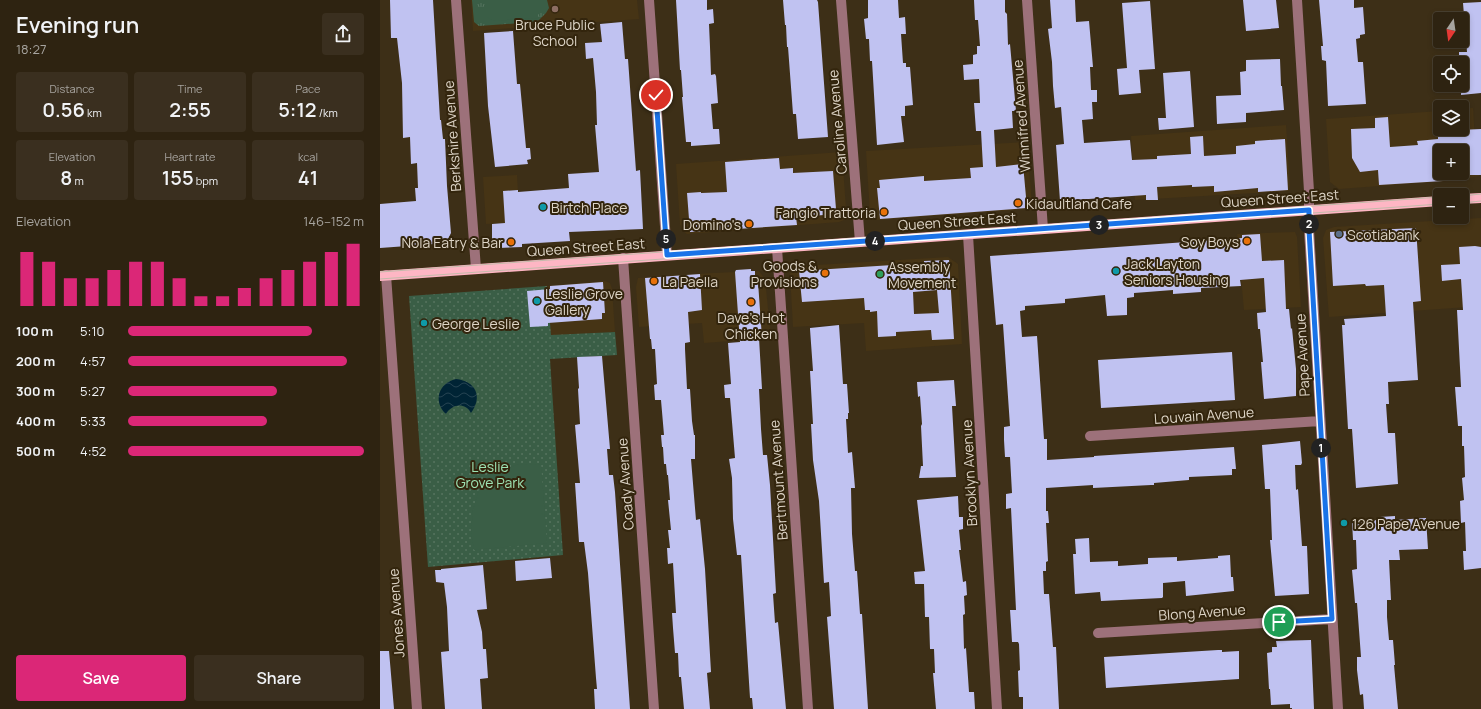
<!DOCTYPE html>
<meta charset="utf-8">
<style>
:root{--surface:#2e2311;--page:#3a2f1f;--text:#f1f3f6;--muted:#a7a49f;--line:#494031;--accent:#db2777}
body{margin:0;font-family:Manrope,sans-serif;background:var(--page);color:var(--text);height:100vh;display:flex;flex-direction:column;font-size:15px;white-space:nowrap}
*{box-sizing:border-box;margin:0}
p{font-size:13px;color:var(--muted)}
.icon{flex:none;width:22px;height:22px;fill:none;stroke:currentColor;stroke-width:2;stroke-linecap:round;stroke-linejoin:round}
.map{position:relative;flex:1;overflow:hidden}
.side{display:flex;flex-direction:column;background:var(--surface);width:380px}
.side>*{flex:none}
.needle{width:26px;rotate:193deg}
.tools{position:absolute;left:1053px;top:12px;display:grid;gap:8px}
.tools a{display:grid;place-items:center;width:36px;height:36px;border-radius:4px;background:var(--surface);box-shadow:0 2px 6px #0003,0 0 0 1px var(--line);font-size:20px}
.pin{position:absolute;display:grid;place-items:center;width:34px;height:34px;color:#fff;margin:-17px;border:2px solid #fff;border-radius:50%;box-shadow:0 1px 4px #0007}
.km{position:absolute;width:20px;height:20px;margin:-10px;border-radius:50%;background:#222;color:#fff;font-size:11px;line-height:20px;text-align:center}
.round{display:grid;place-items:center;flex:none;width:42px;height:42px;border-radius:4px;background:var(--page)}
.head{display:flex;align-items:center;justify-content:space-between;height:68px;padding:0 16px}
h1{font-size:22px;font-weight:600;line-height:30px}
.stats{display:grid;grid-template-columns:repeat(3,1fr);gap:6px;height:68px;padding:4px 16px}
.stats div{display:grid;align-content:center;border-radius:4px;background:var(--page);text-align:center}
.stats b{font-size:20px;font-weight:600}
.stats small{font-size:11px;font-weight:400}
.stats p{font-size:11px}
.chart{height:112px;padding:8px 16px}
.chart p{display:flex;justify-content:space-between}
.chart svg{width:100%;height:72px;margin-top:4px;stroke:var(--accent);stroke-width:6}
.action{display:flex;gap:8px;margin-top:auto;padding:8px 16px}
.action a{flex:1;height:46px;border-radius:4px;background:var(--accent);color:#fff;font-size:16px;font-weight:600;line-height:46px;text-align:center}
.action a+a{background:var(--page);color:var(--text)}
ul{padding:0 16px;list-style:none;font-size:13px}
li{display:grid;grid-template-columns:64px 48px 1fr;align-items:center;height:30px}
li i{height:10px;border-radius:5px;background:var(--accent)}
main{display:flex;flex:1;min-height:0}
.map>svg:first-child{display:block}
.built{fill:#463415;fill-rule:evenodd}
.grass{fill:url(#grass-tufts)}
.park{fill:url(#park-dots)}
.pitch{fill:#3a5e46}
.water{fill:url(#water-waves)}
.building{fill:#c0c2f1;fill-rule:evenodd}
.lines{fill:none;stroke-linecap:round;stroke-linejoin:round}
.minor{stroke:#9d717a;stroke-width:10}
.major{stroke:#feb6c4;stroke-width:10}
.tram{stroke:#c5bbab;stroke-width:1}
.route-casing{stroke:#fff;stroke-width:8}
.route{stroke:#1a73e8;stroke-width:5}
.education-dot{fill:#8d6e63;stroke:#33250d;stroke-width:1.5}
.food-dot{fill:#e8710a;stroke:#33250d;stroke-width:1.5}
.culture-dot{fill:#0f9aa8;stroke:#33250d;stroke-width:1.5}
.service-dot{fill:#5c6f8a;stroke:#33250d;stroke-width:1.5}
.leisure-dot{fill:#2e9e5b;stroke:#33250d;stroke-width:1.5}
.labels{text-anchor:middle;dominant-baseline:central;stroke-width:4;stroke-linejoin:round;paint-order:stroke}
.poi-label{font-size:14px;fill:#ddd4c6;stroke:#33250d;text-anchor:start}
.street-label{font-size:14px;fill:#ddd4c6;stroke:#33250d}
.park-label{font-size:14px;fill:#9de2b3;stroke:#33250d}
</style>
<main>
<section class="side">
<div class="head"><div><h1>Evening run</h1><p>18:27</p></div><a class="round"><svg class="icon" aria-label="share" viewBox="0 0 24 24"><path d="M12 15V3M7 8l5-5 5 5M5 13v7h14v-7"/></svg></a></div>
<div class="stats">
<div><p>Distance</p><b>0.56<small> km</small></b></div>
<div><p>Time</p><b>2:55</b></div>
<div><p>Pace</p><b>5:12<small> /km</small></b></div>
</div>
<div class="stats">
<div><p>Elevation</p><b>8<small> m</small></b></div>
<div><p>Heart rate</p><b>155<small> bpm</small></b></div>
<div><p>kcal</p><b>41</b></div>
</div>
<div class="chart"><p><span>Elevation</span>146–152 m</p>
<svg viewBox="0 0 160 44" preserveAspectRatio="none"><path d="M5 44V11M15 44V17M25 44V27M35 44V27M45 44V22M55 44V17M65 44V17M75 44V27M85 44V38M95 44V38M105 44V33M115 44V27M125 44V22M135 44V17M145 44V11M155 44V6"/></svg>
</div>
<ul>
<li><b>100 m</b>5:10<i style="width:78%"></i></li>
<li><b>200 m</b>4:57<i style="width:93%"></i></li>
<li><b>300 m</b>5:27<i style="width:63%"></i></li>
<li><b>400 m</b>5:33<i style="width:59%"></i></li>
<li><b>500 m</b>4:52<i style="width:100%"></i></li>
</ul>
<div class="action"><a>Save</a><a>Share</a></div>
</section>
<div class="map">
<svg width="1101" height="709" viewBox="0 0 1101 709">
<defs>
<pattern id="grass-tufts" width="24" height="20" patternUnits="userSpaceOnUse"><rect width="24" height="20" fill="#3a5e46"/><path d="M3 7l-1-3M5 7V3M7 7l1-3M15 17l-1-3M17 17v-4M19 17l1-3" fill="none" stroke="#56745f"/></pattern>
<pattern id="park-dots" width="8" height="8" patternUnits="userSpaceOnUse"><rect width="8" height="8" fill="#3a5e46"/><path d="M2 2h.1M6 6h.1" fill="none" stroke="#56745f" stroke-width="1.8" stroke-linecap="round"/></pattern>
<pattern id="water-waves" width="16" height="10" patternUnits="userSpaceOnUse"><rect width="16" height="10" fill="#002435"/><path d="M0 5q4-4 8 0t8 0" fill="none" stroke="#254351"/></pattern>
</defs>
<rect width="100%" height="100%" fill="#3d2f17"/>
<path class="built" d="M91,0H257L259,19L93,31Z
M1093,108L1096,157L1098,159L1099,176L1079,180L959,189L950,182L946,119L1060,111V129H1082V109ZM1060,151H1082V173H1060Z
M906,125L910,185L909,190L908,191L755,200L751,136Z
M647,142L652,205L650,209L497,220L493,219L490,214L486,151Z
M462,152L466,209L464,220L459,222L307,234L303,231L300,224L296,164Z
M137,175L138,192L125,223L106,224L103,177Z
M1101,218V306L949,317L943,238L946,230L954,227Z
M915,232L917,237L921,307L864,310L857,234Z
M568,257L578,264L582,344L486,351L484,323L413,327L410,274L413,267L420,266Z
M379,271L385,279L391,338L324,343L322,323L259,327L256,287L258,278L333,273Z
M225,281L230,283L232,289L235,332L170,336L167,286Z"/>
<path class="grass" d="M92,0H167L169,8L166,13L159,20L154,22L99,26L94,22Z"/>
<path class="park" d="M167,286L171,335L235,332L237,355L170,359L183,555L48,567L29,296Z"/>
<path class="pitch" d="M107,0H158V18L113,21L107,17Z
M161,464L167,543L94,550L91,532L93,510L99,489L111,474L136,465Z"/>
<path class="water" d="M76,379C96,381 103,397 91,413C85,402 72,404 66,414C53,402 58,383 76,379Z"/>
<path class="building" d="M10,0H53L60,120H61L63,139H65L67,186L71,233L68,239V243L0,248V204L36,201L35,188H38L37,163L31,164L30,137L23,138L22,83L17,38H11Z
M296,0H327V10L333,9L334,23L329,24L330,47L331,75L335,74L336,76L338,103L331,104L333,129H339L340,144L311,146V142H306L302,97H303L301,70H300Z
M403,0H437L438,2L448,137L418,139L416,114H413L408,47H407L406,25H405Z
M488,0H518L519,18L525,17L526,34H521L523,63H526V67H530L533,105L525,106V116H521L524,142L497,145L492,61H490L489,39H486L484,19L488,18Z
M594,0H625V12L627,14L628,45L630,44L636,111H632L633,128L614,130L616,167L643,164L647,208L500,219L497,188H500L499,180L544,176V181L591,178L590,168L603,167L601,131H596L594,103H600L599,79L584,80L583,65L593,64V55L597,54V46H600L598,20H595Z
M670,0H695L696,22L709,21L713,67H710L711,90H717V102H712L713,119L702,120L704,143L750,140L752,160L777,159V156L811,154L810,137L823,136L824,156L856,154V146L875,144V141L905,139L908,190L878,192V188L834,192V186L812,187V185L777,187L778,200H766V195L680,201L676,145L684,144L681,107L675,108L673,86L672,62L668,29L672,28Z
M863,0H896L899,28L866,31Z
M939,0H974V8L983,7L985,34L980,35V38L976,39L978,62H983L986,104L948,106L946,61L942,60L941,46H943Z
M770,1L775,69L759,70L761,93L739,95L737,69L747,68L742,3Z
M1101,2V93L1081,95L1082,63H1079V52H1087L1083,3Z
M242,22L245,59H248L256,171L260,170L263,229L189,232L190,241L142,244V247L119,248L115,247L112,242V224L125,223L123,191L138,190V192L189,188L188,174L219,172L215,125H217L216,92L213,58L206,59L205,43L222,42L220,24Z
M133,31L137,84H140L146,148H150L151,159L147,160L148,164L115,167L108,106L104,33Z
M900,59L901,86H902L904,110L866,113V122L837,124L836,96L861,95L860,72L866,71V60Z
M810,71L814,127L779,130L778,118H786L783,73Z
M1008,117L1010,147L1038,145L1037,141L1058,139V131L1101,129V175H1079V180L999,185L998,170L980,172L972,158L971,129L995,128V118ZM1060,151H1082V173H1060Z
M399,158L400,169L413,168V173L453,171L456,209L443,210L444,215L416,217L417,225L310,232L307,193L321,192V193L347,192L345,162Z
M1036,228L1041,301L1033,302L1038,380L1008,382L1009,404H1006L1008,433H1015L1018,484L976,488L972,429H968L962,325H965L964,319L1006,316L1004,285L986,286L985,284L953,286L950,232Z
M880,234L882,261L904,260L906,309H909L911,329L912,328L916,369V396L884,399L881,362H883L880,329H878L877,313L886,312L884,278L860,280L861,286L821,288V292L793,294V290L754,293V297L747,298V315L727,316L725,295L685,299V303L645,306V310L640,311L642,337L657,336L664,439H667V460L714,457V456L854,447L856,469H852V475L809,477V480L774,483V485H771L713,488V485L666,488V511H668L669,523H666L668,561L666,562V571H663L664,594H669L673,647H676L679,709H643V697H639L638,671L640,670L639,644L638,642H632L631,625L630,610H636L631,508L626,509V494L632,493L630,457H625L624,440V427L630,426L623,324L616,325L610,256L862,238V235Z
M1095,246L1101,247V568L1084,570L1083,551H1086L1085,522L1081,523L1080,501L1084,500L1082,478L1085,477L1084,446H1082V426H1078L1075,387H1081L1077,310H1083L1081,279L1062,281L1061,265L1080,264L1079,247Z
M569,260L574,339L552,340L551,330L516,332V336L498,337L497,311L490,312V310H485L484,298L422,302L419,271L544,263V261ZM557,290L559,313L534,314L533,292Z
M371,269V271H375V282H378L382,338H379L382,389H379L381,429L383,455H387L390,485L396,593L393,594L395,623L398,622L406,709H373L372,698H370L361,555H357L353,519L352,478L349,459L355,458L350,398H345L344,385L351,384L348,343L360,342L355,272L356,270Z
M320,274L322,310L308,312L310,342L305,343V349L307,389H310L312,421L314,435H315V459H311L316,520L320,519L325,569L331,672L327,673L330,709H304L301,677H299L298,653H295L293,628L292,613H296L293,563L288,564L287,548H290L288,530H291L288,500H290L288,475H287L286,464H284L283,447H282L281,435H284L281,400H275L274,385L277,384L275,349H272L271,339H270L265,278Z
M223,282L225,313H222V319L168,323V326L150,327L147,291L170,289V286Z
M459,325L463,384H467L469,413H468V419H466L468,453L472,452L475,488H471L472,534L475,571H477L480,614H482L488,709H454L447,617L451,616L449,582L444,583L439,501L433,460L431,424H433L430,371H433L430,329V328Z
M852,352L855,400L721,408L718,360Z
M222,356L230,449H227L229,475H233L235,492L250,709H215L214,689H217L216,678L208,573L204,542H199L195,483H200L195,425L200,424L198,389L199,388L197,357Z
M574,380L576,406H572L576,477L539,478L541,466H543L541,426L542,424L540,396L538,397L537,382Z
M920,441L922,463L921,465H915L916,490L918,489L922,546H927L929,594L895,596L890,540H892L890,489H885L882,445Z
M578,496L579,517H583V529L579,530L581,550H579L583,582L586,581L587,595L584,596L585,614L583,615L584,649L586,648L589,692H594L595,709H556L553,673H555L554,649H550L549,617H545L544,584H535L534,572L545,571L537,500Z
M1015,516V520L1046,518L1048,549L1019,550L1020,560H1009L1011,600H1007V617L1009,640H1013L1015,665H1014L1018,709H984L983,694L980,695L977,670V657H981L977,603H975L974,591L972,570L977,569L976,540H973L972,521L1000,520V517Z
M709,538L710,562L738,561V566L768,564V558L797,557V561L838,558V556L850,555L851,577H853L854,591L806,596L805,581L783,583V597L782,598L721,601L720,592L695,594L693,554H696L695,539Z
M170,558L172,578L136,581L135,561Z
M103,565L107,609L97,610L102,632L103,649H106L108,678L100,679L102,709H65L61,652L69,651L67,607L64,583L56,582L55,570H61V569Z
M931,640L934,709H912V708H910V704L891,705L890,689H889L887,653L892,652V647H897L896,641Z
M838,650H842V652L859,651V679L726,688L724,657Z
M0,651H9L14,709H0Z"/>
<g class="lines">
<path class="minor" d="M76,0L96,269
M269,0L287,255
M461,0L480,242
M647,0L663,229
M917,0L929,191V230L958,709
M588,235L617,709
M397,248L428,709
M243,258L274,709
M6,275L37,709
M710,436L940,421
M718,633L952,619"/>
<path class="major" d="M1082,199L1101,198
M0,276L1060,201"/>
<path class="tram" d="M1082,196L1101,194
M1082,203L1101,201
M0,272L1060,197
M0,279L1060,204"/>
</g>
<g class="lines">
<g class="route-casing">
<path id="route" d="M276,95L287,255L929,210V230L952,619L899,622"/>
</g>
<use href="#route" class="route"/>
</g>
<circle class="education-dot" cx="175" cy="9" r="4"/>
<g class="food-dot">
<circle cx="638" cy="203" r="4"/>
<circle cx="504" cy="212" r="4"/>
<circle cx="369" cy="224" r="4"/>
<circle cx="867" cy="241" r="4"/>
<circle cx="131" cy="242" r="4"/>
<circle cx="445" cy="273" r="4"/>
<circle cx="274" cy="281" r="4"/>
<circle cx="371" cy="302" r="4"/>
</g>
<g class="culture-dot">
<circle cx="163" cy="207" r="4"/>
<circle cx="736" cy="271" r="4"/>
<circle cx="157" cy="301" r="4"/>
<circle cx="44" cy="323" r="4"/>
<circle cx="964" cy="523" r="4"/>
</g>
<circle class="service-dot" cx="959" cy="234" r="4"/>
<circle class="leisure-dot" cx="500" cy="274" r="4"/>
<g class="labels">
<g class="poi-label">
<text x="175" y="24" text-anchor="middle">Bruce Public<tspan x="175" dy="16">School</tspan></text>
<text x="646" y="203">Kidaultland Cafe</text>
<text x="171" y="207">Birtch Place</text>
<text x="496" y="212" text-anchor="end">Fangio Trattoria</text>
<text x="361" y="224" text-anchor="end">Domino's</text>
<text x="967" y="234">Scotiabank</text>
<text x="859" y="241" text-anchor="end">Soy Boys</text>
<text x="123" y="242" text-anchor="end">Nola Eatry &amp; Bar</text>
<text x="744" y="263">Jack Layton<tspan x="744" dy="16">Seniors Housing</tspan></text>
<text x="437" y="265" text-anchor="end">Goods &amp;<tspan x="437" dy="16">Provisions</tspan></text>
<text x="508" y="266">Assembly<tspan x="508" dy="16">Movement</tspan></text>
<text x="282" y="281">La Paella</text>
<text x="165" y="293">Leslie Grove<tspan x="165" dy="16">Gallery</tspan></text>
<text x="371" y="317" text-anchor="middle">Dave's Hot<tspan x="371" dy="16">Chicken</tspan></text>
<text x="52" y="323">George Leslie</text>
<text x="972" y="523">126 Pape Avenue</text>
</g>
<g class="street-label">
<text transform="translate(641 116) rotate(-94)">Winnifred Avenue</text>
<text transform="translate(457 122) rotate(-95)">Caroline Avenue</text>
<text transform="translate(72 136) rotate(-94)">Berkshire Avenue</text>
<text transform="translate(900 198) rotate(-4)">Queen Street East</text>
<text transform="translate(577 221) rotate(-4)">Queen Street East</text>
<text transform="translate(206 247) rotate(-4)">Queen Street East</text>
<text transform="translate(922 355) rotate(-93)">Pape Avenue</text>
<text transform="translate(824 415) rotate(-4)">Louvain Avenue</text>
<text transform="translate(589 473) rotate(-93)">Brooklyn Avenue</text>
<text transform="translate(398 480) rotate(-94)">Bertmount Avenue</text>
<text transform="translate(245 484) rotate(-94)">Coady Avenue</text>
<text transform="translate(822 612) rotate(-4)">Blong Avenue</text>
<text transform="translate(16 613) rotate(-94)">Jones Avenue</text>
</g>
<g class="park-label">
<text x="110" y="466">Leslie<tspan x="110" dy="16">Grove Park</tspan></text>
</g>
</g>
</svg>
<div class="tools">
<a><svg class="needle" viewBox="-14 -14 28 28"><path d="M0-13l5 13h-10z" fill="#e53935"/><path d="M0 13l5-13h-10z" fill="#a7a49f"/></svg></a>
<a><svg class="icon" aria-label="locate" viewBox="0 0 24 24"><circle cx="12" cy="12" r="6"/><path d="M12 2v4M12 18v4M2 12h4M18 12h4"/></svg></a>
<a><svg class="icon" aria-label="layers" viewBox="0 0 24 24"><path d="M12 4l9 5-9 5-9-5zM3 14l9 5 9-5"/></svg></a>
<a>+</a>
<a>−</a>
</div>
<div class="pin" style="left:899px;top:622px;background:#1e9e55"><svg class="icon" aria-label="arrive" viewBox="0 0 24 24"><path d="M6 21V4h12l-3 4 3 4H6"/></svg></div>
<div class="pin" style="left:276px;top:95px;background:#d93025"><svg class="icon" aria-label="check" viewBox="0 0 24 24"><path d="M5 12l5 5 9-10"/></svg></div>
<b class="km" style="left:941px;top:448px">1</b>
<b class="km" style="left:929px;top:224px">2</b>
<b class="km" style="left:719px;top:225px">3</b>
<b class="km" style="left:495px;top:241px">4</b>
<b class="km" style="left:286px;top:239px">5</b>
</div>
</main>
